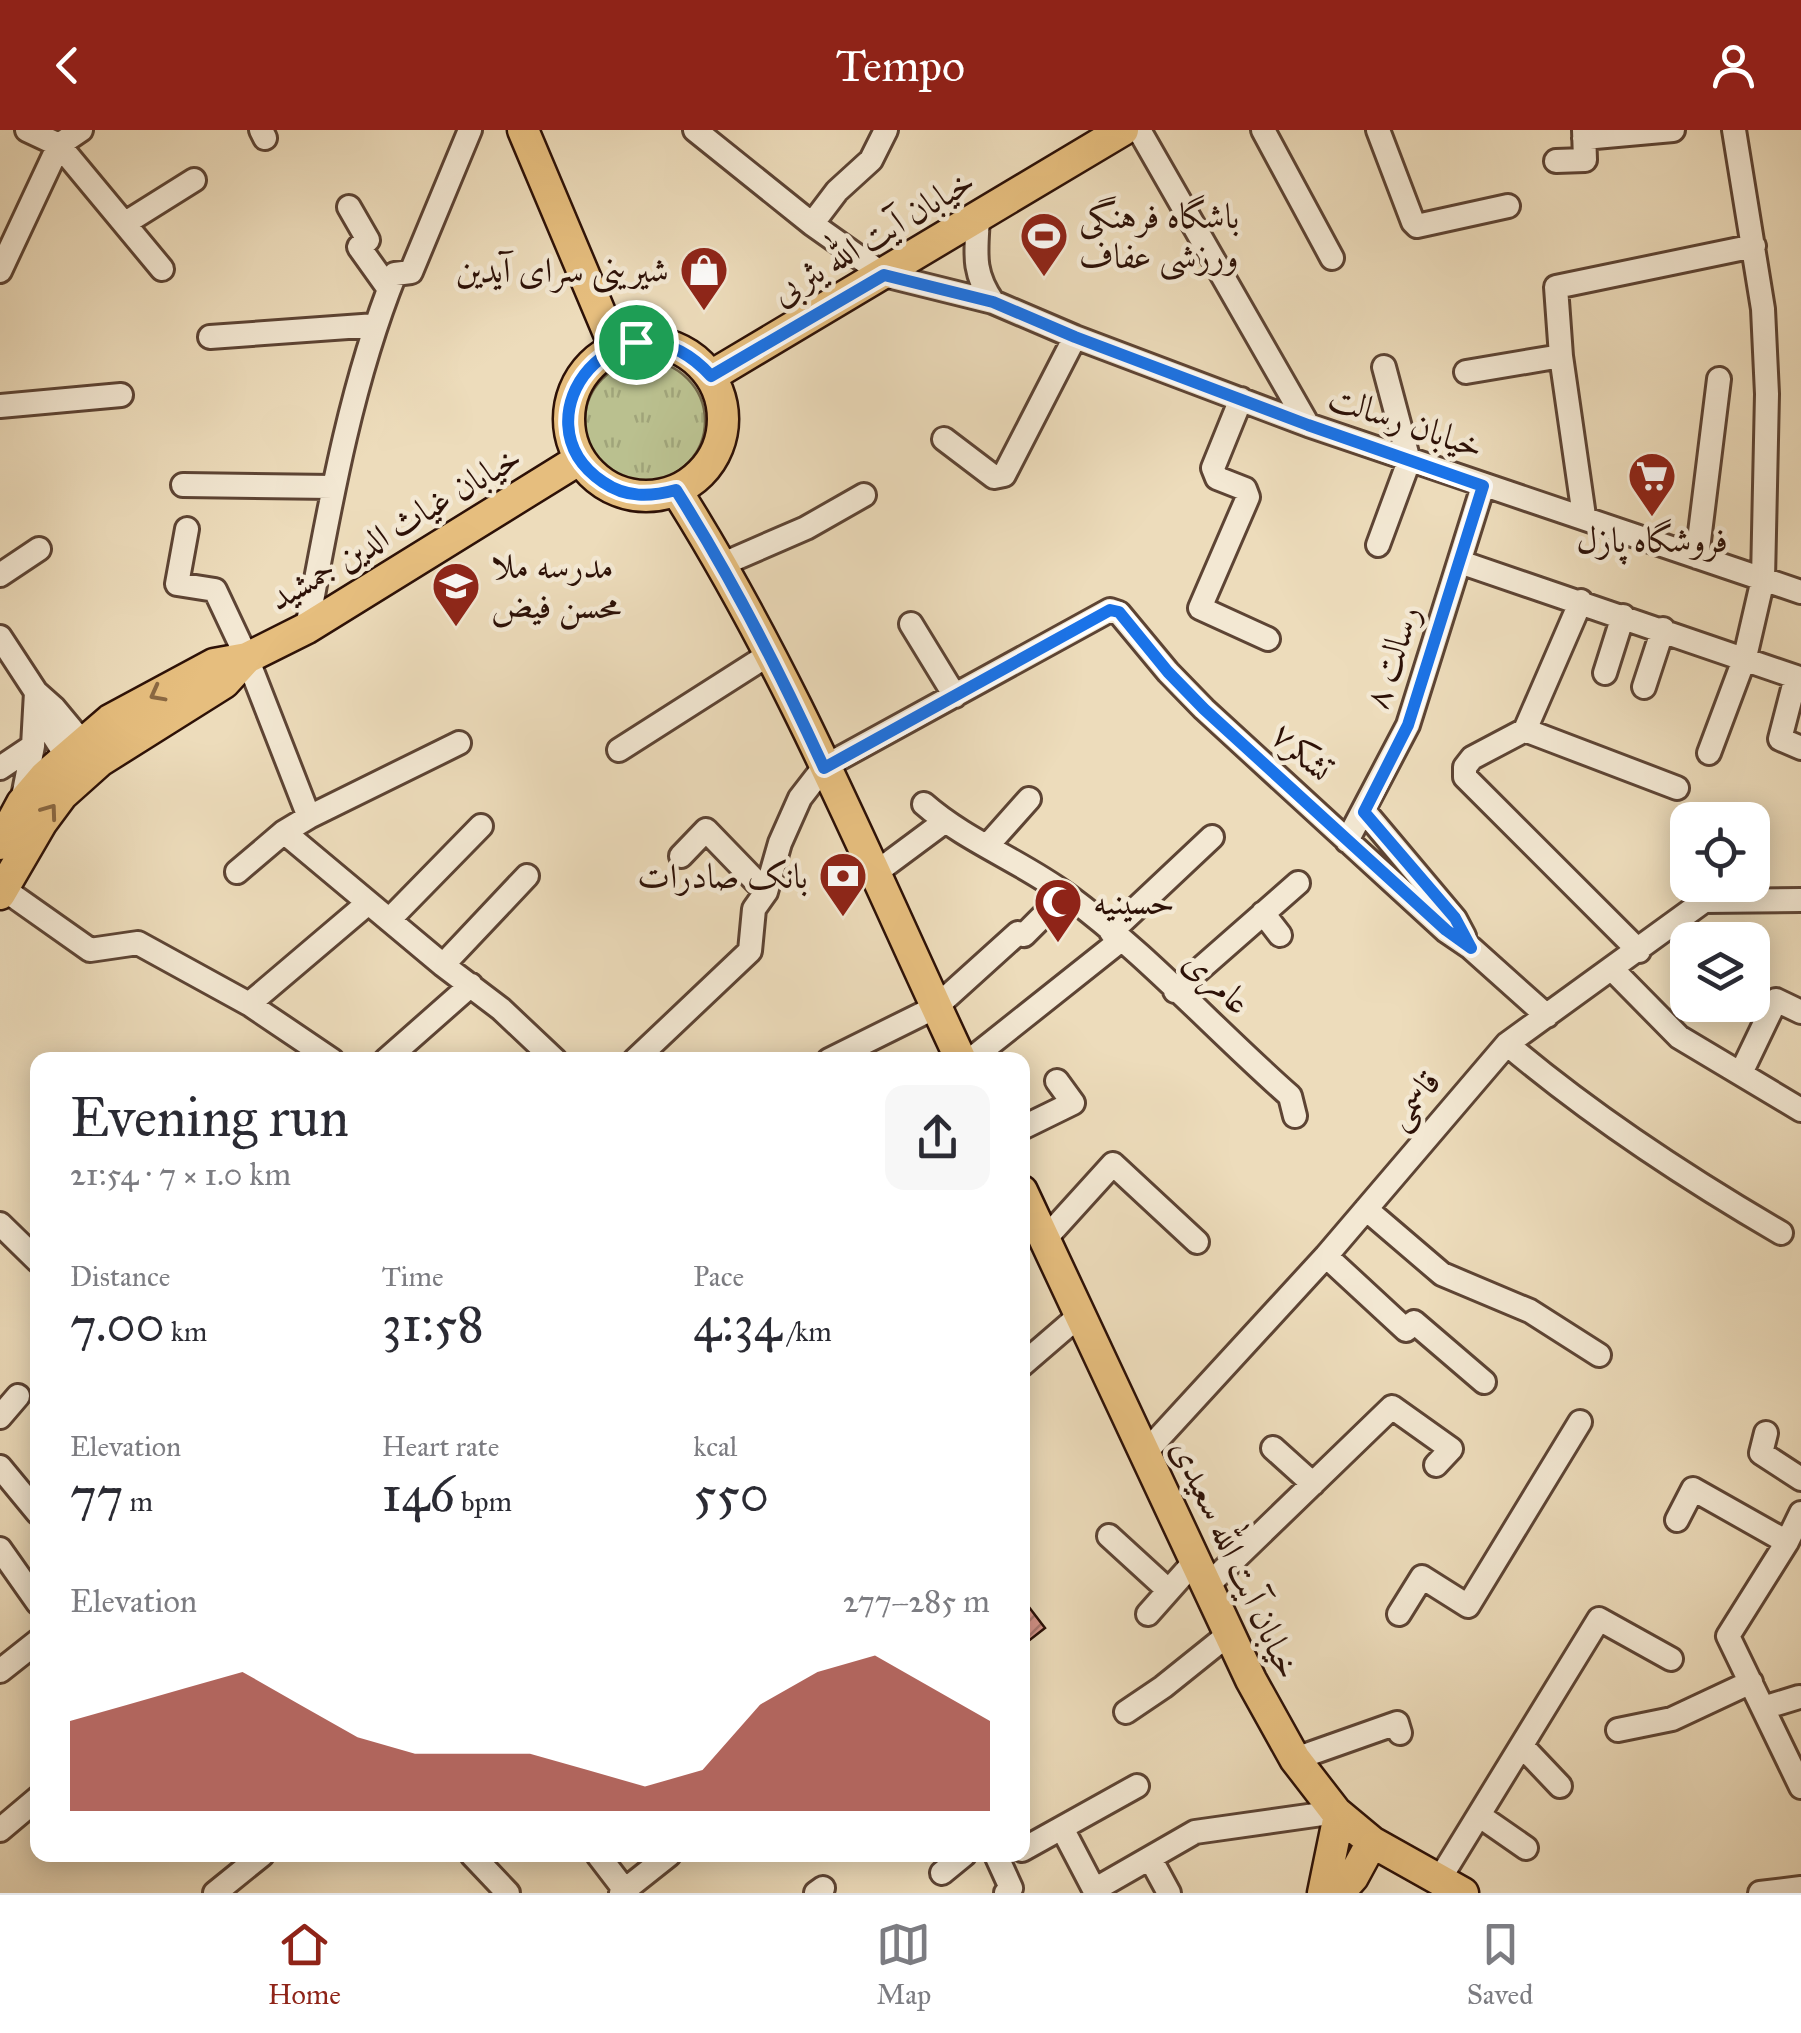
<!DOCTYPE html>
<meta charset="utf-8">
<style>
:root{--surface:#fff;--page:#f7f7f7;--text:#2b2b33;--muted:#7c7c81;--line:#e1e1e2;--accent:#8f2418}
body{margin:0;font-family:"IM FELL Great Primer",Amiri,serif;background:var(--page);color:var(--text);height:100vh;display:flex;flex-direction:column;font-size:38px;white-space:nowrap}
*{box-sizing:border-box;margin:0}
p{font-size:32px;color:var(--muted)}
.icon{flex:none;width:55px;height:55px;fill:none;stroke:currentColor;stroke-width:2;stroke-linecap:round;stroke-linejoin:round}
.map{position:relative;flex:1;overflow:hidden}
.drawer{position:absolute;left:30px;top:922px;width:1000px;height:810px;display:flex;flex-direction:column;background:var(--surface);border-radius:20px;box-shadow:0 5px 25px #0003}
.drawer>*{flex:none}
.controls{position:absolute;left:1670px;top:672px;display:grid;gap:20px}
.controls a{display:grid;place-items:center;width:100px;height:100px;border-radius:20px;background:var(--surface);box-shadow:0 5px 25px #0003;font-size:50px}
.pin{position:absolute;display:grid;place-items:center;width:85px;height:85px;color:#fff;margin:-42px;border:5px solid #fff;border-radius:50%;box-shadow:0 2px 10px #0007}
.round{display:grid;place-items:center;flex:none;width:105px;height:105px;border-radius:20px;background:var(--page)}
.head{display:flex;align-items:center;justify-content:space-between;height:170px;padding:0 40px}
h1{font-size:55px;font-weight:600;line-height:75px}
.figures{display:grid;grid-template-columns:repeat(3,1fr);gap:15px;height:170px;padding:10px 40px}
.figures div{display:grid;align-content:center}
.figures b{font-size:50px;font-weight:600}
.figures small{font-size:28px;font-weight:400}
.figures p{font-size:28px}
.chart{height:280px;padding:20px 40px}
.chart p{display:flex;justify-content:space-between}
.chart svg{width:100%;height:180px;margin-top:10px;fill:var(--accent);opacity:.7}
header{display:flex;justify-content:space-between;align-items:center;height:130px;padding:0 40px;background:var(--accent);color:#fff;font-size:45px;font-weight:600}
.menu{display:flex;justify-content:space-around;align-items:center;height:140px;border-top:2px solid var(--line);background:var(--surface);font-size:28px;color:var(--muted)}
.menu a{display:grid;justify-items:center;gap:5px}
.menu .selected{color:var(--accent)}
.map>svg:first-child{display:block}
.grass{fill:url(#grass-tufts);stroke:#74684b;stroke-width:2.5}
.building{fill:url(#building-hatch);stroke:#2d1107;stroke-width:2.5}
.lines{fill:none;stroke-linecap:round;stroke-linejoin:round}
.minor-casing{stroke:#5d4434;stroke-width:28}
.major-casing{stroke:#2d1107;stroke-width:35}
.minor{stroke:#f3e8d3;stroke-width:22}
.major{stroke:#e6be7e;stroke-width:30}
.oneway{stroke:#8a6842}
.route-casing{stroke:#fff;stroke-width:20}
.route{stroke:#1a73e8;stroke-width:12}
.labels{text-anchor:middle;dominant-baseline:central;stroke-width:9;stroke-linejoin:round;paint-order:stroke}
.poi-label{font-size:35px;fill:#2d1107;stroke:#f3e8d3;text-anchor:start}
.street-label{font-size:35px;fill:#2d1107;stroke:#f3e8d3}
</style>
<header><svg class="icon" aria-label="back" viewBox="0 0 24 24"><path d="M15 5l-7 7 7 7"/></svg>Tempo<svg class="icon" aria-label="person" viewBox="0 0 24 24"><circle cx="12" cy="8" r="4"/><path d="M4 21q1-7 8-7t8 7"/></svg></header>
<div class="map">
<svg width="1801" height="1763" viewBox="0 0 1801 1763">
<defs>
<pattern id="grass-tufts" width="24" height="20" patternUnits="userSpaceOnUse" patternTransform="scale(2.5)"><rect width="24" height="20" fill="#bac08f"/><path d="M3 7l-1-3M5 7V3M7 7l1-3M15 17l-1-3M17 17v-4M19 17l1-3" fill="none" stroke="#a0a47a"/></pattern>
<pattern id="building-hatch" width="6" height="6" patternUnits="userSpaceOnUse" patternTransform="scale(2.5)"><rect width="6" height="6" fill="#da978b"/><path d="M-1 1l2-2M0 6l6-6M5 7l2-2" fill="none" stroke="#b17a70"/></pattern>
</defs>
<rect width="100%" height="100%" fill="#eddcbb"/>
<filter id="stains"><feTurbulence type="fractalNoise" baseFrequency=".002" numOctaves="4"/><feColorMatrix values="0 0 0 0 .2 0 0 0 0 .09 0 0 0 0 .02 0 0 0 .5 -.17"/></filter>
<radialGradient id="worn" r=".72"><stop offset=".6" stop-color="#630" stop-opacity="0"/><stop offset="1" stop-color="#630" stop-opacity=".3"/></radialGradient>
<path class="grass" d="M585 291a60 60 0 1 1 120 0a60 60 0 1 1-120 0Z"/>
<path class="building" d="M1022,1468L1045,1498L1022,1516Z"/>
<g class="lines">
<g class="minor-casing">
<path id="minor" d="M27,0L59,15L162,139
M261,0L265,8
M695,0L812,94L884,145L993,172L1075,207L1308,295L1801,462
M1139,0L1308,295
M1263,0L1332,128
M1378,0L1413,92L1417,96L1508,76
M1584,8L1673,0
M1556,31L1585,30L1584,0
M349,77L368,110L359,117L389,159
M978,88C976,123 972,142 993,172
M127,92L194,50
M812,94L837,61L871,30L886,0
M0,141L59,15L81,0
M210,207L376,195
M1466,242L1561,226
M1241,269L1213,338L1217,348L1245,359L1248,367L1200,478L1268,509
M0,276L121,265
M944,309L994,347L1004,345L1075,207
M183,355L333,357
M1584,386L1561,226L1556,157L1754,116
M187,399L177,454L215,460L247,528L309,687L284,702L237,742
M1378,415L1409,331L1384,237
M1697,427L1719,249
M1460,432L1796,547L1780,609L1801,618
M723,434L806,398L864,365
M0,445L39,419
M911,494L955,566
M307,498C329,379 350,256 395,144L411,142L470,0
M0,507L36,562L54,578L93,625
M1605,543L1623,486
M1644,557L1663,499
M39,575L41,586L74,638
M1525,600L1581,471
M619,620L771,523
M1709,623L1745,527L1763,449L1767,264L1763,179L1734,0
M0,638L33,616
M22,672L33,616L36,562
M924,674C966,711 1021,731 1067,765C1147,824 1215,900 1290,966L1295,986
M1365,682L1455,789L1464,806
M309,687L459,613
M284,702L443,835L501,879L555,930
M1347,711L1408,595L1483,356
M988,715L1029,669
M681,726L706,700L766,762
M874,744L944,692
M5,760L90,820L138,813L249,874L332,930
M1263,783L1280,805
M389,790L481,696
M1111,802L1212,707
M1639,821L1465,647V637L1472,628L1525,600L1677,658
M443,835L527,746
M1613,840L1679,907L1801,980
M1175,861L1298,753
M249,874L368,773
M1507,914C1592,986 1685,1047 1781,1103
M386,930L471,855
M635,930L750,821L754,779L766,762L780,713L800,668L824,637L1110,480L1119,483L1168,542L1204,579L1446,801L1471,818L1547,886
M829,930L936,877L1018,803L1024,805L1065,764
M970,930L1121,810
M1741,943L1776,870L1801,882
M1022,998L1073,973L1057,951
M1366,1079L1442,1144L1530,1181L1599,1225
M0,1094L38,1131
M1045,1109L1113,1034L1197,1112
M1326,1126L1406,1200L1414,1192L1484,1252
M1022,1235L1080,1185
M0,1287L18,1266
M1766,1303L1761,1323L1801,1349
M1273,1318L1313,1354
M1145,1323L1326,1126L1507,914L1704,771L1801,770
M0,1337L38,1383
M1801,1383L1787,1412L1728,1506L1801,1657
M1677,1390L1693,1359L1787,1412
M1109,1406L1168,1460
M0,1419L38,1473
M1207,1456L1392,1277L1451,1319L1436,1335
M1148,1484L1195,1431
M1399,1484L1422,1447L1468,1476L1580,1292
M0,1541L38,1511
M1763,1578L1799,1567
M1126,1582L1163,1557L1229,1504
M1618,1600L1672,1589L1751,1552
M1523,1617L1560,1656
M1295,1629L1397,1593L1400,1603
M1480,1686L1526,1718
M1062,1698L1096,1763
M0,1700L38,1668
M1022,1720L1137,1656
M472,1725L508,1763
M598,1725L627,1763
M996,1725L1011,1758L1006,1763
M1150,1728L1169,1763
M942,1743L964,1725
M1439,1750L1599,1489L1671,1529
M1094,1760L1195,1702L1336,1682
M215,1763L262,1725
M621,1763L669,1725
M816,1763L823,1758
M1760,1763L1801,1758"/>
</g>
<g class="major-casing">
<path id="major" d="M523,0L615,218
M569 289a77 77 0 1 1 154 0a77 77 0 1 1-154 0Z
M711,246L1123,0
M676,360C790,540 871,738 961,930
M0,714L22,673L45,646L110,590L214,534L247,528L307,498L580,329
M0,764L42,692L62,665L100,631L224,553L247,528
M1022,1061L1251,1550L1295,1629L1336,1682L1372,1712L1463,1763
M1323,1763L1339,1685
M1339,1763L1353,1747L1372,1712"/>
</g>
<use href="#minor" class="minor"/>
<use href="#major" class="major"/>
</g>
<defs><path id="oneway-chevron" d="M-2-3.5L2.5 0L-2 3.5" fill="none" stroke-width="1.6" stroke-linecap="round" stroke-linejoin="round" transform="scale(2.5)"/></defs>
<g class="oneway">
<use href="#oneway-chevron" transform="translate(157 564) rotate(152)"/>
<use href="#oneway-chevron" transform="translate(50 681) rotate(-54)"/>
</g>
<g class="lines">
<g class="route-casing">
<path id="route" d="M884,145L993,172L1075,207L1308,295L1483,356L1408,595L1364,682L1455,788L1471,818L1446,800L1204,579L1168,542L1119,482L1110,480L824,638C780,542 733,450 676,360C650,367 626,368 603,352C510,289 623,149 711,246Z"/>
</g>
<use href="#route" class="route"/>
</g>
<defs>
<g id="stadium-pin" transform="scale(2.5)"><path d="M0 17L-7.5 6A9.5 9.5 0 1 1 7.5 6Z" fill="#8f2418" stroke="#f3e8d3"/><path d="M0-5a6.5 5 0 1 0 0 10a6.5 5 0 1 0 0-10ZM-3.5-1.8h7v3.6h-7Z" fill="#fff"/></g>
<g id="shop-pin" transform="scale(2.5)"><path d="M0 17L-7.5 6A9.5 9.5 0 1 1 7.5 6Z" fill="#8f2418" stroke="#f3e8d3"/><path d="M-5-2.5h2.3a2.7 3.5 0 0 1 5.4 0H5L5.5 6h-11ZM-1.5-2.5h3a1.5 2.3 0 0 0-3 0Z" fill="#fff"/></g>
<g id="supermarket-pin" transform="scale(2.5)"><path d="M0 17L-7.5 6A9.5 9.5 0 1 1 7.5 6Z" fill="#8f2418" stroke="#f3e8d3"/><path d="M-6-5.5h2.5l.6 2H6L4.5 2H-2.5L-4.4-4H-6ZM-1.5 3.2a1.3 1.3 0 1 0 .1 0ZM3 3.2a1.3 1.3 0 1 0 .1 0Z" fill="#fff"/></g>
<g id="school-pin" transform="scale(2.5)"><path d="M0 17L-7.5 6A9.5 9.5 0 1 1 7.5 6Z" fill="#8f2418" stroke="#f3e8d3"/><path d="M0-5L7-2L0 1L-7-2ZM-4 1L0 2.5L4 1V4Q0 6-4 4Z" fill="#fff"/></g>
<g id="bank-pin" transform="scale(2.5)"><path d="M0 17L-7.5 6A9.5 9.5 0 1 1 7.5 6Z" fill="#8f2418" stroke="#f3e8d3"/><path d="M-6-4H6V4H-6ZM0-2.3a2.3 2.3 0 1 0 0 4.6a2.3 2.3 0 1 0 0-4.6Z" fill="#fff"/></g>
<g id="mosque-pin" transform="scale(2.5)"><path d="M0 17L-7.5 6A9.5 9.5 0 1 1 7.5 6Z" fill="#8f2418" stroke="#f3e8d3"/><path d="M3.5-4.9A6 6 0 1 0 3.5 4.9A5 5 0 1 1 3.5-4.9Z" fill="#fff"/></g>
</defs>
<g fill-rule="evenodd">
<use href="#stadium-pin" x="1044" y="106"/>
<use href="#shop-pin" x="704" y="140"/>
<use href="#supermarket-pin" x="1652" y="346"/>
<use href="#school-pin" x="456" y="456"/>
<use href="#bank-pin" x="843" y="746"/>
<use href="#mosque-pin" x="1058" y="772"/>
</g>
<g class="labels">
<g class="poi-label">
<text x="1079" y="86">باشگاه فرهنگی<tspan x="1079" dy="40">ورزشی عفاف</tspan></text>
<text x="669" y="140" text-anchor="end">شیرینی سرای آیدین</text>
<text x="1652" y="410" text-anchor="middle">فروشگاه پازل</text>
<text x="491" y="436">مدرسه ملا<tspan x="491" dy="40">محسن فیض</tspan></text>
<text x="808" y="746" text-anchor="end">بانک صادرات</text>
<text x="1093" y="772">حسینیه</text>
</g>
<g class="street-label">
<text transform="translate(873 107) rotate(-31)">خیابان آیت الله یثربی</text>
<text transform="translate(1406 292) rotate(19)">خیابان رسالت</text>
<text transform="translate(395 398) rotate(-31)">خیابان غیاث الدین جمشید</text>
<text transform="translate(1392 527) rotate(-71)">رسالت ۸</text>
<text transform="translate(1302 622) rotate(43)">تشکر۷</text>
<text transform="translate(1217 852) rotate(43)">عامری</text>
<text transform="translate(1413 969) rotate(-49)">قاسمی</text>
<text transform="translate(1236 1429) rotate(65)">خیابان آیت الله سعیدی</text>
</g>
</g>
<rect width="100%" height="100%" filter="url(#stains)"/>
<rect width="100%" height="100%" fill="url(#worn)"/>
</svg>
<div class="controls">
<a><svg class="icon" aria-label="locate" viewBox="0 0 24 24"><circle cx="12" cy="12" r="6"/><path d="M12 2v4M12 18v4M2 12h4M18 12h4"/></svg></a>
<a><svg class="icon" aria-label="layers" viewBox="0 0 24 24"><path d="M12 4l9 5-9 5-9-5zM3 14l9 5 9-5"/></svg></a>
</div>
<div class="pin" style="left:636px;top:212px;background:#1e9e55"><svg class="icon" aria-label="arrive" viewBox="0 0 24 24"><path d="M6 21V4h12l-3 4 3 4H6"/></svg></div>
<section class="drawer">
<div class="head"><div><h1>Evening run</h1><p>21:54 · 7 × 1.0 km</p></div><a class="round"><svg class="icon" aria-label="share" viewBox="0 0 24 24"><path d="M12 15V3M7 8l5-5 5 5M5 13v7h14v-7"/></svg></a></div>
<div class="figures">
<div><p>Distance</p><b>7.00<small> km</small></b></div>
<div><p>Time</p><b>31:58</b></div>
<div><p>Pace</p><b>4:34<small> /km</small></b></div>
</div>
<div class="figures">
<div><p>Elevation</p><b>77<small> m</small></b></div>
<div><p>Heart rate</p><b>146<small> bpm</small></b></div>
<div><p>kcal</p><b>550</b></div>
</div>
<div class="chart"><p><span>Elevation</span>277–285 m</p>
<svg viewBox="0 0 160 44" preserveAspectRatio="none"><path d="M0 44V22L10 18L20 14L30 10L40 18L50 26L60 30L70 30L80 30L90 34L100 38L110 34L120 18L130 10L140 6L150 14L160 22V44z"/></svg>
</div>
</section>
</div>
<nav class="menu">
<a class="selected"><svg class="icon" aria-label="home" viewBox="0 0 24 24"><path d="M3 11l9-7 9 7M6 9v11h12V9"/></svg>Home</a>
<a><svg class="icon" aria-label="map" viewBox="0 0 24 24"><path d="M3 6l6-2 6 2 6-2v14l-6 2-6-2-6 2zM9 4v14M15 6v14"/></svg>Map</a>
<a><svg class="icon" aria-label="saved" viewBox="0 0 24 24"><path d="M7 4h10v16l-5-4-5 4z"/></svg>Saved</a>
</nav>
